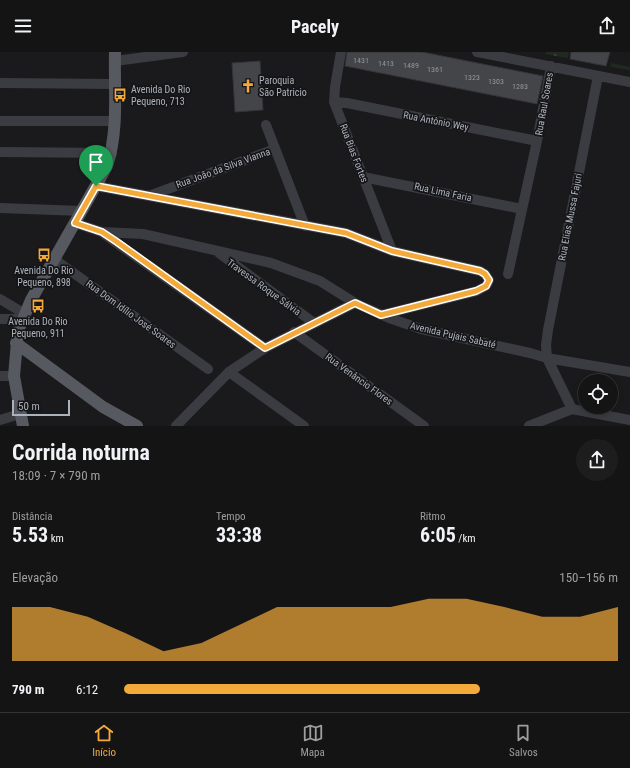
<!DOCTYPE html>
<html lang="pt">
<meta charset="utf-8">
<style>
:root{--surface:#141415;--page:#1d1d1e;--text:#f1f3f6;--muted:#9d9ea0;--line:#333334;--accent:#f3aa3a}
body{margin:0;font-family:"Roboto Condensed",sans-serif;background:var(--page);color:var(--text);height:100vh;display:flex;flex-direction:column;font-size:15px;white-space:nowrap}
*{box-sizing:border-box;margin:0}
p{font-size:13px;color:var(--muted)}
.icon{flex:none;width:22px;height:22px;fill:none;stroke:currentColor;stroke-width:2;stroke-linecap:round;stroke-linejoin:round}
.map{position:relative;height:374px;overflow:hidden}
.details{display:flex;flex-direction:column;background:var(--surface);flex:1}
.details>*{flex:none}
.controls{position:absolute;left:578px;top:322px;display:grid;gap:8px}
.controls a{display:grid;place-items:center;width:40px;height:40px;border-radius:50%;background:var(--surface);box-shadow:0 2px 6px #0003,0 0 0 1px var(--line);font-size:20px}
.scale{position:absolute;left:12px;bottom:10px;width:58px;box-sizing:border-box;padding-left:4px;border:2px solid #acb2bc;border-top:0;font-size:11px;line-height:14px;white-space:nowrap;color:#acb2bc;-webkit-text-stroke:3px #151517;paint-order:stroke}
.pin{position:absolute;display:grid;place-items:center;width:34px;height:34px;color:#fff;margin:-41px -17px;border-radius:50% 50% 50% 0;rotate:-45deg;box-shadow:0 0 4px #0007}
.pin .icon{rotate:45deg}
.round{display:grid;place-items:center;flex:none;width:42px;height:42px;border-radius:21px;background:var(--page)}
.summary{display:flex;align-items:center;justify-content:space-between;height:68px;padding:0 12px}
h1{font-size:22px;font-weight:700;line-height:30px}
.figures{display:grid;grid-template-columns:repeat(3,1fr);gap:6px;height:68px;padding:4px 12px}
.figures div{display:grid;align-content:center}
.figures b{font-size:20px;font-weight:700}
.figures small{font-size:11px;font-weight:400}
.figures p{font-size:11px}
.chart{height:112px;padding:8px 12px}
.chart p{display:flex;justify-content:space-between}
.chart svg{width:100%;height:72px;margin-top:4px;fill:var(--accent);opacity:.7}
ul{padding:0 12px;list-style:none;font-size:13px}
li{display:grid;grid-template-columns:64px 48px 1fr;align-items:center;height:30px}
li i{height:10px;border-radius:5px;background:var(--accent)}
header{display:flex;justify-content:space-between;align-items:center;height:52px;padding:0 12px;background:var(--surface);font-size:18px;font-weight:700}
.menu{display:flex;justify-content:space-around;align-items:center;height:56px;border-top:1px solid var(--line);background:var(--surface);font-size:11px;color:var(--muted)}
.menu a{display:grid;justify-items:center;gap:2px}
.menu .selected{color:var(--accent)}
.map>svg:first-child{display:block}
.green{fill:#212a22}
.forest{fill:url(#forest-firs)}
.building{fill:#444549;stroke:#343438}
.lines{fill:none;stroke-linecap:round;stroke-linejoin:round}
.minor{stroke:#3b3c41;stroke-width:10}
.major{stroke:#575960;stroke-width:12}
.route-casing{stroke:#fff;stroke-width:8}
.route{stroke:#f3aa3a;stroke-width:5}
.labels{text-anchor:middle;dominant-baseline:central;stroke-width:3.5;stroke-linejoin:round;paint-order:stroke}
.number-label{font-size:8px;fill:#92979f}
.poi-label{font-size:10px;fill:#acb2bc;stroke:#151517;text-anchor:start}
.street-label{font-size:10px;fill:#acb2bc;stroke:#151517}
</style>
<header><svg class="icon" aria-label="menu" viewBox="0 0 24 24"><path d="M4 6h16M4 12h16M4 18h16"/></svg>Pacely<svg class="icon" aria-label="share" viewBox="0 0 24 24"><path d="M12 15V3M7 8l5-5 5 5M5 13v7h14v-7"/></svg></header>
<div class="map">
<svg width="630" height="374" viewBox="0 0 630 374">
<defs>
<pattern id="forest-firs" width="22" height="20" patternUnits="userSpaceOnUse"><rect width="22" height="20" fill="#212a22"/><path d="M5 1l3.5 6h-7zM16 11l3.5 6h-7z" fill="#3f4640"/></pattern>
</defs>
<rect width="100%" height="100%" fill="#1a1a1c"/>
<path class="green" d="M611,11L630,15V18L611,15Z"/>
<path class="forest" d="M546,0H569L568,6L545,2Z"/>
<path class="building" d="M347,0H422L543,24L537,52L345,14Z
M571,0H610L606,14L570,7Z
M260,9L263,58L235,60L232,11Z"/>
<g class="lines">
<path class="minor" d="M341,0L335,35L334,50L392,199
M477,0L630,30
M115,9L183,0
M598,24L548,278L546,293L547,306L572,357L630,368
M0,31L114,32
M334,50L347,51L537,89
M0,69H114
M266,73L305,174
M0,100L112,101
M363,125L522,157
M96,134L346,181L392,199L480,219L485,222L489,228L486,234L477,239L381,263
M149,144L275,97
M0,156L82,159
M75,171L102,180L143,182L271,211L320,229L355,251L389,266L421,277L530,301L547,306L630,320
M104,182L265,296
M219,201L314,271
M54,207L208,317
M508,222L537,89L551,14
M0,247L25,262
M0,267H23
M294,280L424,374
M229,320L304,374
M0,324H14
M0,368L20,362
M176,374L229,320L265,296L355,251
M529,374L572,357"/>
<path class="major" d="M16,291L103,355L137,374
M23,374L14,324L18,279L31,248L107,114C119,78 114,37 115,0"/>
</g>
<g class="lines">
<g class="route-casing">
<path id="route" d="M96,134L346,181L392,199L480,219L485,222L489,228L486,234L476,239L381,263L355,251L265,296L117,190L102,180L75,171Z"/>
</g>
<use href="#route" class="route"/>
</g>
<defs>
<g id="church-bare" transform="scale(1.08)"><path d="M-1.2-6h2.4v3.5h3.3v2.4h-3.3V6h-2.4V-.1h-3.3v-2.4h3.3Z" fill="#f3aa3a" stroke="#151517" stroke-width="2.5" paint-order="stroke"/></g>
<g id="bus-bare" transform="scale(1.08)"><path d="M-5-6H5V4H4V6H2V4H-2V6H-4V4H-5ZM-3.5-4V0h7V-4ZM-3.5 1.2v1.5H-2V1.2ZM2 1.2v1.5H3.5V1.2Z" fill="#f3aa3a" stroke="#151517" stroke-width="2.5" paint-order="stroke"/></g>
</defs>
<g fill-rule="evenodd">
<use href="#church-bare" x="248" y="34"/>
<use href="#bus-bare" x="120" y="43"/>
<use href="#bus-bare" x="44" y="203"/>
<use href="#bus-bare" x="38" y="254"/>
</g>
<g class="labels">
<g class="number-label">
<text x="361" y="8">1431</text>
<text x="386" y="11">1413</text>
<text x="411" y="13">1489</text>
<text x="435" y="17">1361</text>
<text x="472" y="25">1323</text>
<text x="496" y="29">1303</text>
<text x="520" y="34">1283</text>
</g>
<g class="poi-label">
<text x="259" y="28">Paroquia<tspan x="259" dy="12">São Patricio</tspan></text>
<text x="131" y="37">Avenida Do Rio<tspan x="131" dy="12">Pequeno, 713</tspan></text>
<text x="44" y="218" text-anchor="middle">Avenida Do Rio<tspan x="44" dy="12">Pequeno, 898</tspan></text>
<text x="38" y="269" text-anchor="middle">Avenida Do Rio<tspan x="38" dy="12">Pequeno, 911</tspan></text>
</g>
<g class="street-label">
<text transform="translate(544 52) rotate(-80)">Rua Raul Soares</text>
<text transform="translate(436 69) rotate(11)">Rua Antônio Wey</text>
<text transform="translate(354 101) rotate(69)">Rua Bias Fortes</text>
<text transform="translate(223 116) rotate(-20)">Rua João da Silva Vianna</text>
<text transform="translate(443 140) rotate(12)">Rua Lima Faria</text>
<text transform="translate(570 165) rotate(-79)">Rua Elias Mussa Fajuri</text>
<text transform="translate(264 235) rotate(36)">Travessa Roque Sálvia</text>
<text transform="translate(131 262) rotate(36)">Rua Dom Idílio José Soares</text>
<text transform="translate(453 283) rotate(13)">Avenida Pujais Sabaté</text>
<text transform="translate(359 327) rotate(36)">Rua Venâncio Flores</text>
</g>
</g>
</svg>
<div class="controls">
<a><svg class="icon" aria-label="locate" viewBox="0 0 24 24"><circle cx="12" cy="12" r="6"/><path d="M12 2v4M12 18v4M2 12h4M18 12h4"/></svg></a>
</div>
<div class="scale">50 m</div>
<div class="pin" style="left:96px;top:134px;background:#1e9e55"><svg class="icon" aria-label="arrive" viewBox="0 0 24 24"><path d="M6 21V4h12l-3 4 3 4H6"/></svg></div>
</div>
<section class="details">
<div class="summary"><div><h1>Corrida noturna</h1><p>18:09 · 7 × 790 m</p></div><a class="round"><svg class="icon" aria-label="share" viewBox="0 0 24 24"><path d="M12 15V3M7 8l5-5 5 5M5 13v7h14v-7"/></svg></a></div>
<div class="figures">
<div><p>Distância</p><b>5.53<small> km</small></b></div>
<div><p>Tempo</p><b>33:38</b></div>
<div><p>Ritmo</p><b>6:05<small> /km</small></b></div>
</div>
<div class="chart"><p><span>Elevação</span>150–156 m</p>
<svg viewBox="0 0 160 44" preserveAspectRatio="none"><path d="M0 44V11L10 11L20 17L30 27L40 38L50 33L60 22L70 11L80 11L90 11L100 11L110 6L120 6L130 11L140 17L150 17L160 11V44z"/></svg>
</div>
<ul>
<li><b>790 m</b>6:12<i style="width:72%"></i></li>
</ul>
</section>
<nav class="menu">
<a class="selected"><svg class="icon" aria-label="home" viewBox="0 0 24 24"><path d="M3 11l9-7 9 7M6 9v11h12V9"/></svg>Início</a>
<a><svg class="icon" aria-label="map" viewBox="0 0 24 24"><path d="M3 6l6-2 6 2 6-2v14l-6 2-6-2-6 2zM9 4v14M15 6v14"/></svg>Mapa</a>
<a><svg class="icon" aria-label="saved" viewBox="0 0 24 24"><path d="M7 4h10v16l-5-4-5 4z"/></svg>Salvos</a>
</nav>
